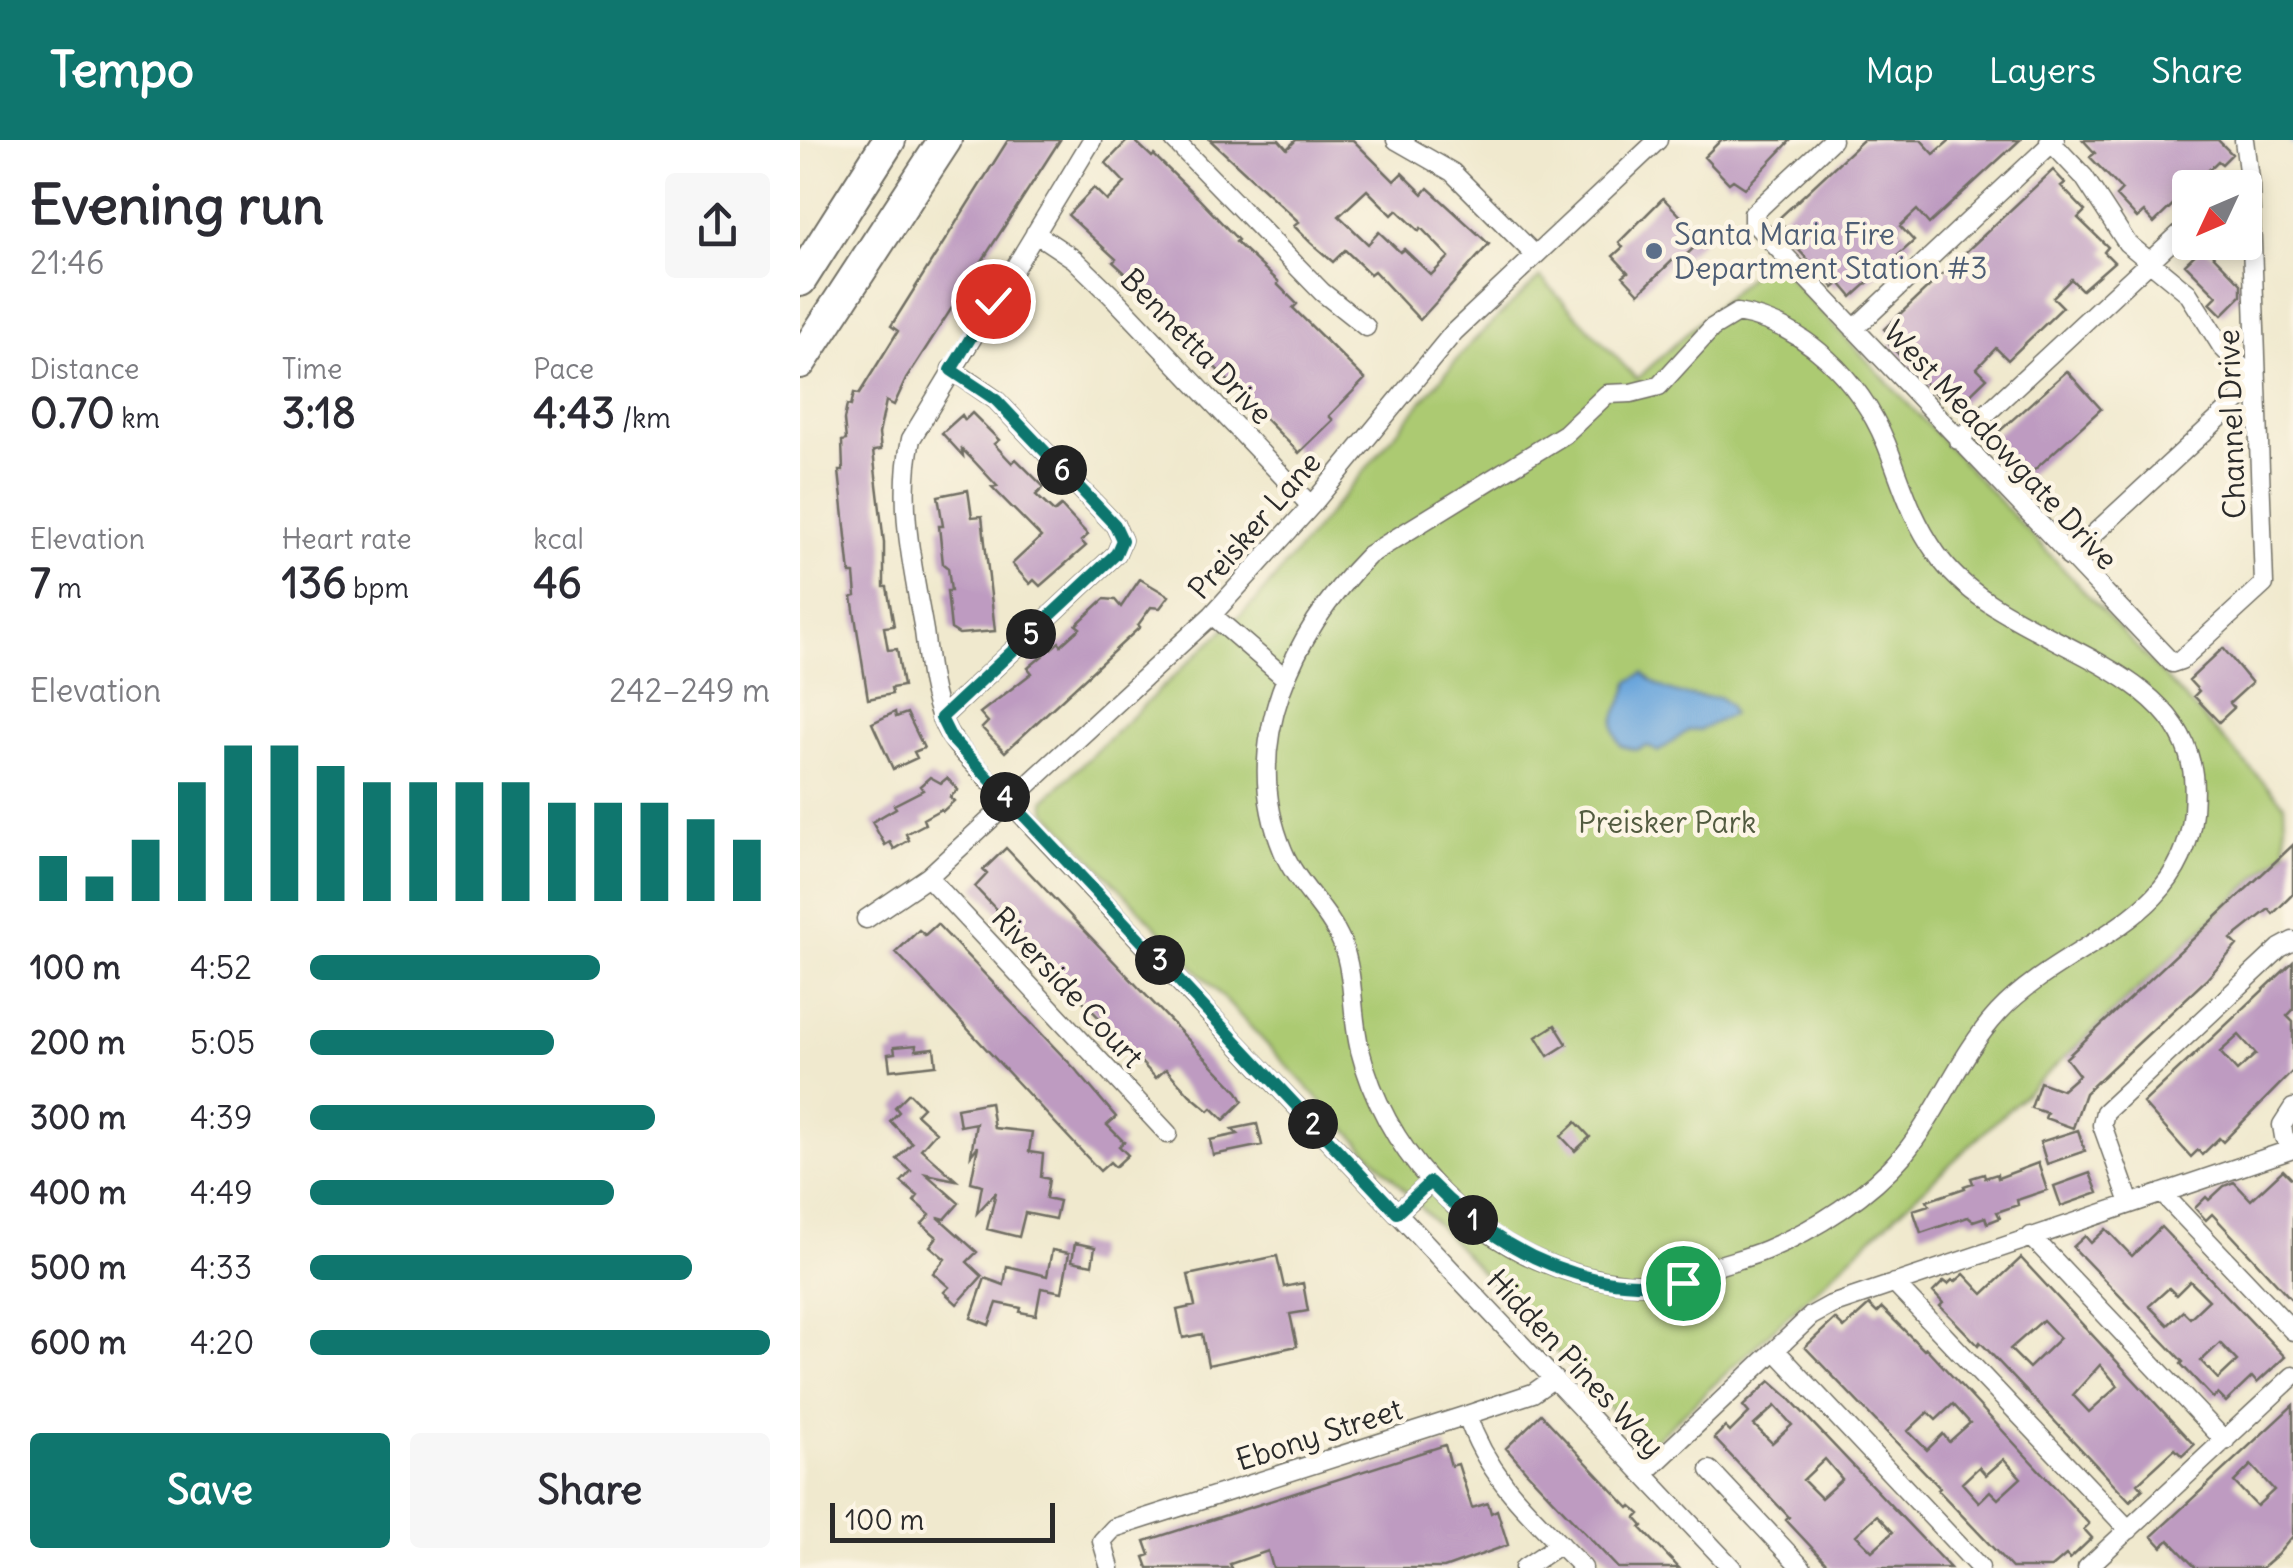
<!DOCTYPE html>
<meta charset="utf-8">
<style>
:root{--surface:#fff;--page:#f7f7f7;--text:#2b2b33;--muted:#7c7c81;--accent:#0f766e}
body{margin:0;font-family:Delius,sans-serif;background:var(--page);color:var(--text);height:100vh;display:flex;flex-direction:column;font-size:38px;white-space:nowrap}
*{box-sizing:border-box;margin:0}
p{font-size:32px;color:var(--muted)}
.icon{flex:none;width:55px;height:55px;fill:none;stroke:currentColor;stroke-width:2;stroke-linecap:round;stroke-linejoin:round}
.map{position:relative;flex:1;overflow:hidden}
.details{display:flex;flex-direction:column;background:var(--surface);width:800px}
.details>*{flex:none}
.needle{width:65px;rotate:226deg}
.tools{position:absolute;left:1372px;top:30px;display:grid;gap:20px}
.tools a{display:grid;place-items:center;width:90px;height:90px;border-radius:10px;background:var(--surface);box-shadow:0 5px 15px #0003;font-size:50px}
.scale{position:absolute;left:30px;bottom:25px;width:225px;box-sizing:border-box;padding-left:10px;border:5px solid #2b2b2b;border-top:0;font-size:28px;line-height:35px;white-space:nowrap;color:#2b2b2b;-webkit-text-stroke:8px #fcf5e5;paint-order:stroke}
.pin{position:absolute;display:grid;place-items:center;width:85px;height:85px;color:#fff;margin:-42px;border:5px solid #fff;border-radius:50%;box-shadow:0 2px 10px #0007}
.km{position:absolute;width:50px;height:50px;margin:-25px;border-radius:50%;background:#222;color:#fff;font-size:28px;line-height:50px;text-align:center}
.round{display:grid;place-items:center;flex:none;width:105px;height:105px;border-radius:10px;background:var(--page)}
.summary{display:flex;align-items:center;justify-content:space-between;height:170px;padding:0 30px}
h1{font-size:55px;font-weight:800;line-height:75px}
.metrics{display:grid;grid-template-columns:repeat(3,1fr);gap:15px;height:170px;padding:10px 30px}
.metrics div{display:grid;align-content:center}
.metrics b{font-size:42px;font-weight:800}
.metrics small{font-size:28px;font-weight:400}
.metrics p{font-size:28px}
.chart{height:280px;padding:20px 30px}
.chart p{display:flex;justify-content:space-between}
.chart svg{width:100%;height:180px;margin-top:10px;stroke:var(--accent);stroke-width:6}
.cta{display:flex;gap:20px;margin-top:auto;padding:20px 30px}
.cta a{flex:1;height:115px;border-radius:10px;background:var(--accent);color:#fff;font-size:40px;font-weight:800;line-height:115px;text-align:center}
.cta a+a{background:var(--page);color:var(--text)}
ul{padding:0 30px;list-style:none;font-size:32px}
li{display:grid;grid-template-columns:160px 120px 1fr;align-items:center;height:75px}
li i{height:25px;border-radius:12px;background:var(--accent)}
header{display:flex;align-items:center;gap:60px;box-sizing:border-box;height:140px;padding:0 50px;background:var(--accent);color:#fff}
header strong{font-size:48px}
nav{display:flex;gap:55px;margin-inline-start:auto;font-size:35px}
main{display:flex;flex:1;min-height:0}
.map>svg:first-child{display:block}
.green{fill:#acca72;stroke:#6c7a4e;stroke-width:2.5}
.water{fill:#6ba6dc;stroke:#4b6884;stroke-width:2.5}
.lines{fill:none;stroke-linecap:round;stroke-linejoin:round}
.stream{stroke:#6ba6dc;stroke-width:5}
.building{fill:#be9bc1;fill-rule:evenodd}
.street-casing{stroke:#706e64;stroke-width:21}
.highway-casing{stroke:#706e64;stroke-width:36}
.street{stroke:#fff;stroke-width:18}
.highway{stroke:#fff;stroke-width:32}
.route-casing{stroke:#fff;stroke-width:20}
.route{stroke:#0f766e;stroke-width:12}
.service-dot{fill:#5c6f8a;stroke:#fcf5e5;stroke-width:4}
.labels{text-anchor:middle;dominant-baseline:central;stroke-width:9;stroke-linejoin:round;paint-order:stroke}
.service-label{font-size:30px;fill:#4e5e75;stroke:#fcf5e5;text-anchor:start}
.street-label{font-size:30px;fill:#2b2b2b;stroke:#fcf5e5}
.park-label{font-size:30px;fill:#525b40;stroke:#fcf5e5}
</style>
<header>
<strong>Tempo</strong>
<nav><a>Map</a><a>Layers</a><a>Share</a></nav>
</header>
<main>
<section class="details">
<div class="summary"><div><h1>Evening run</h1><p>21:46</p></div><a class="round"><svg class="icon" aria-label="share" viewBox="0 0 24 24"><path d="M12 15V3M7 8l5-5 5 5M5 13v7h14v-7"/></svg></a></div>
<div class="metrics">
<div><p>Distance</p><b>0.70<small> km</small></b></div>
<div><p>Time</p><b>3:18</b></div>
<div><p>Pace</p><b>4:43<small> /km</small></b></div>
</div>
<div class="metrics">
<div><p>Elevation</p><b>7<small> m</small></b></div>
<div><p>Heart rate</p><b>136<small> bpm</small></b></div>
<div><p>kcal</p><b>46</b></div>
</div>
<div class="chart"><p><span>Elevation</span>242–249 m</p>
<svg viewBox="0 0 160 44" preserveAspectRatio="none"><path d="M5 44V33M15 44V38M25 44V29M35 44V15M45 44V6M55 44V6M65 44V11M75 44V15M85 44V15M95 44V15M105 44V15M115 44V20M125 44V20M135 44V20M145 44V24M155 44V29"/></svg>
</div>
<ul>
<li><b>100 m</b>4:52<i style="width:63%"></i></li>
<li><b>200 m</b>5:05<i style="width:53%"></i></li>
<li><b>300 m</b>4:39<i style="width:75%"></i></li>
<li><b>400 m</b>4:49<i style="width:66%"></i></li>
<li><b>500 m</b>4:33<i style="width:83%"></i></li>
<li><b>600 m</b>4:20<i style="width:100%"></i></li>
</ul>
<div class="cta"><a>Save</a><a>Share</a></div>
</section>
<div class="map">
<svg width="1493" height="1428" viewBox="0 0 1493 1428">
<rect width="100%" height="100%" fill="#fcf5e5"/>
<filter id="ink" filterUnits="userSpaceOnUse"><feTurbulence type="fractalNoise" baseFrequency=".01" numOctaves="2"/><feDisplacementMap in="SourceGraphic" scale="20" xChannelSelector="R" yChannelSelector="G"/><feConvolveMatrix kernelMatrix="1 2 1 2 8 2 1 2 1" color-interpolation-filters="sRGB"/></filter>
<filter id="wash" filterUnits="userSpaceOnUse"><feTurbulence type="fractalNoise" baseFrequency=".0048" numOctaves="4" result="noise"/><feDisplacementMap in="SourceGraphic" scale="40" xChannelSelector="R" yChannelSelector="G"/><feGaussianBlur stdDeviation="2.25" result="paint"/><feColorMatrix in="noise" values="0 0 0 0 0 0 0 0 0 0 0 0 0 0 0 0 0 1.4 0 .05"/><feComposite in="paint" operator="in"/></filter>
<g filter="url(#wash)">
<rect width="100%" height="100%" fill="#f0e9ce"/>
<path class="green" d="M970,117L1484,664L1486,710L857,1298L846,1301L838,1298L246,670L244,661L393,518L456,461L670,204L740,137L837,239Z"/>
<path class="water" d="M843,533C863,554 891,558 919,557L929,565L932,574L900,590H889L858,612L848,606L836,610L821,606C803,576 824,570 829,542Z"/>
<g class="lines">
<path class="stream" d="M1493,0V3"/>
</g>
<g id="blocks">
<path class="building" d="M208,0H260L106,239L94,265L86,261L79,294L81,310L73,311L84,403V447H87L94,486L84,487L88,510L97,509L103,546L91,548L92,554L68,559L52,457L56,456L54,434H50L39,331H43L42,301L46,300L44,280L47,265L51,266L54,253L59,254L98,191L91,186Z
M328,0H334L352,17L354,15L397,57L438,100L436,102L479,142L477,144L497,164L493,168L565,239L529,276L533,280L499,313L398,210L400,208L359,164L313,122L316,119L268,75L294,48L307,61L325,43L306,23Z
M410,0H479L487,9L496,0H553L594,41L602,33L623,54L628,48L689,104L620,180L574,131L570,134L545,110L533,122L511,103L494,86L499,82ZM567,50L592,75L597,70L619,91L621,88L649,117L631,135L604,109L600,112L579,92L568,104L539,76Z
M921,0H991L945,48L933,40L929,43L904,17Z
M1063,0H1121L1134,14L1150,0H1220L1129,84L1117,70L1100,86L1114,101L1052,157L1040,143L1034,148L984,94L988,91L978,79Z
M1283,0H1418L1432,14L1422,24L1418,21L1354,83L1344,72L1337,78L1316,56L1322,50L1290,17L1295,13Z
M1253,30L1265,43L1261,46L1285,71L1278,78L1308,107L1304,112L1314,122L1282,150L1271,139L1253,157L1263,167L1208,220L1196,208L1177,228L1187,238L1157,267L1146,254L1140,259L1089,204L1094,199L1084,189Z
M863,58L903,99L879,122L875,118L839,153L823,136L828,132L813,116L823,107L819,102Z
M1404,106L1441,144V156L1422,175L1410,163L1417,156L1385,124Z
M1267,231L1301,269L1220,343L1185,304Z
M172,273L199,300L194,304L212,323L216,319L244,347L236,355L254,372L261,366L288,395L281,401L286,406L240,446L234,440L230,444L212,424L241,397L192,347L197,346L173,320L162,309L163,316L142,293L162,275L165,280Z
M168,350L172,377L182,376L195,491L159,494L151,489L147,451H151L148,428L143,424L139,386H143L138,356Z
M340,439L369,456L360,468L351,467L338,485L340,487L205,612L182,588L188,582L180,573L232,533L228,528L259,502L261,505L280,488L276,485L304,459L315,460L321,467Z
M1423,508L1452,543L1430,563L1434,568L1419,582L1394,556L1399,551L1389,540Z
M95,572L96,577L107,573L124,608L114,612L117,618L93,629L72,583Z
M130,637L141,643L147,638L158,650L150,657L154,661L143,671L141,669L123,679L125,684L106,694L109,700L94,709L90,702L85,705L72,682L96,668L94,665L123,650L120,646Z
M1493,705V754L1473,774L1469,769L1431,799L1437,805L1406,840L1285,953L1273,988L1245,978L1247,973L1231,968L1240,942L1262,950L1279,935L1266,918Z
M206,708L438,952L443,961L424,980L412,968L409,971L390,955L366,929L356,938L175,747L187,734L183,730Z
M137,784L275,929L316,977L307,985L324,1002L319,1006L328,1015L315,1027L310,1022L300,1031L96,812L119,790L125,795Z
M1493,822V870L1487,876L1493,882V931L1423,1002L1419,998L1402,1015L1398,1010L1391,1017L1343,963ZM1439,895L1456,914L1437,931L1420,912Z
M755,885L767,904L748,916L736,897Z
M116,905V910L134,908L136,925L90,930L88,914L95,913L94,907Z
M109,953L123,967L116,974L136,992L121,1009L156,1040L126,1034L159,1063L145,1079L138,1077L177,1112L167,1122L182,1136L157,1164L144,1152L149,1147L133,1133L145,1119L130,1106L137,1097L122,1084L130,1075L114,1061L118,1056L101,1042L111,1031L97,1019L112,1003L90,981L99,972L95,967Z
M190,962L194,988L232,992L229,1012L243,1014L241,1037L249,1039L246,1058L259,1061L255,1079L225,1073L219,1097L187,1089L196,1052L177,1073L182,1045L171,1042L178,1006L171,1015L176,983L160,986L157,968Z
M776,982L790,997L775,1011L761,996Z
M457,984L462,1005L413,1015L410,1000L438,994L432,989Z
M1278,990L1285,1011L1247,1024L1240,1002Z
M1238,1023L1247,1050L1217,1060L1218,1065L1197,1072L1200,1078L1187,1083L1185,1077L1173,1081L1168,1077L1121,1093L1113,1070L1129,1065L1127,1061L1165,1048L1164,1046L1173,1043L1171,1038L1184,1034L1185,1038L1197,1034L1198,1038Z
M1483,1030L1493,1040V1161L1412,1074L1406,1080L1395,1068L1406,1057L1409,1060L1424,1046L1434,1042L1451,1060Z
M1290,1033L1298,1053L1261,1066L1254,1046Z
M1361,1087L1485,1217L1457,1243L1452,1237L1426,1262L1418,1254L1413,1258L1381,1224L1383,1222L1273,1107L1285,1096L1291,1103L1306,1089L1332,1116ZM1390,1141L1409,1160L1390,1178L1383,1171L1368,1185L1349,1166L1369,1148L1376,1155ZM1420,1203L1437,1221L1418,1239L1401,1221Z
M275,1103L295,1107L292,1125L272,1121Z
M252,1110L269,1113L262,1152L241,1148L236,1175L220,1172L221,1168L197,1163L189,1185L171,1178L185,1138L204,1145L207,1126L247,1136Z
M477,1116L484,1147L503,1143L508,1171L490,1174L497,1206L408,1225L402,1194L383,1198L377,1170L395,1166L388,1135Z
M1221,1118L1394,1305L1382,1316L1375,1309L1338,1343L1343,1349L1330,1361L1180,1202L1178,1205L1140,1166L1143,1163L1133,1152L1144,1141L1148,1144L1152,1140L1155,1142L1164,1134L1183,1154ZM1243,1180L1260,1198L1229,1228L1210,1209ZM1300,1225L1318,1246L1289,1272L1273,1255Z
M1069,1165L1077,1173L1082,1168L1124,1210L1126,1208L1289,1384L1284,1389L1292,1398L1270,1419L1266,1415L1251,1428H1212L1138,1350L1140,1348L1005,1207L1035,1179L1044,1188ZM1153,1264L1170,1283L1149,1302L1143,1294L1127,1310L1108,1291L1128,1272L1136,1280ZM1204,1319L1221,1338L1198,1359L1190,1351L1179,1362L1162,1343L1179,1327L1186,1335Z
M970,1241L987,1256L1150,1428H1031L986,1380L989,1377L914,1298L925,1287L930,1292L949,1273L943,1266ZM975,1266L992,1285L972,1303L954,1285ZM1025,1319L1042,1339L1021,1358L1003,1340ZM1077,1375L1093,1392L1072,1411L1056,1395Z
M1493,1265V1396L1477,1415L1462,1428H1396L1369,1400L1362,1407L1352,1396ZM1451,1325L1474,1350L1457,1366L1434,1342Z
M741,1274L829,1368L831,1366L840,1374L836,1378L843,1386L841,1388L879,1428H818L726,1331L706,1308Z
M645,1305L651,1326L658,1324L672,1368L688,1363L691,1373L697,1370L708,1405L644,1428H473L468,1411L430,1424L432,1428H348L344,1417L350,1415L345,1401Z"/>
</g>
</g>
<g filter="url(#ink)">
<use href="#blocks" fill-opacity="0" stroke="#706e64" stroke-width="2.5"/>
<g class="lines">
<g class="street-casing">
<path id="street" d="M292,0L111,299C97,363 113,428 124,491C128,521 131,554 143,582C149,597 159,608 170,620L932,1428
M374,0L522,152L566,187
M596,0L652,32L734,114
M1032,0L953,74V82L1372,523L1381,520L1464,444L1450,46L1444,0
M1249,0L1284,37L1327,103L1388,153L1422,207L1457,243L1269,417
M235,93L274,119L312,156L511,366
M937,173C1005,184 1060,241 1086,303C1103,345 1109,374 1136,413C1196,503 1368,515 1391,624C1395,639 1394,656 1393,672C1383,784 1265,801 1198,873C1159,915 1140,970 1104,1014C1069,1055 1016,1089 966,1110C947,1118 927,1122 908,1129C896,1134 888,1142 875,1143C835,1147 793,1141 756,1127C660,1092 585,1008 560,910C551,875 555,837 542,803C528,769 497,745 483,711C438,604 494,491 569,415L765,294L807,254L831,253L859,246L912,188Z
M1054,189L1255,0
M1158,300L1390,84
M412,475L484,537
M141,578L316,414L322,400L315,385L196,260L151,229
M128,737L368,994
M66,779L128,737L412,475L511,366L654,192L858,0
M1493,968L1482,985L1484,997L1493,1006
M1362,1053L1493,1191
M1330,1063L1302,985L1305,972L1480,808L1493,801
M597,1073L631,1042
M1231,1096L1425,1301
M1094,1143L1329,1390
M975,1210L1180,1428
M667,1275C688,1340 737,1380 783,1428
M910,1330L1002,1428
M844,1334L1011,1176L1031,1165L1493,1009
M310,1428L302,1401L314,1388L667,1275L733,1253L753,1239
M724,1428L760,1404
M1287,1428L1493,1236"/>
</g>
<g class="highway-casing">
<path id="highway" d="M0,140L89,0
M0,222L145,0"/>
</g>
<use href="#street" class="street"/>
<use href="#highway" class="highway"/>
</g>
</g>
<g class="lines" filter="url(#ink)">
<g class="route-casing">
<path id="route" d="M193,161L151,230L196,260L315,385L322,400L316,414L141,578L151,598L597,1073L630,1042C674,1088 735,1126 797,1139C826,1146 855,1144 883,1143"/>
</g>
<use href="#route" class="route"/>
</g>
<circle class="service-dot" cx="854" cy="111" r="10"/>
<g class="labels">
<g class="service-label">
<text x="874" y="94">Santa Maria Fire<tspan x="874" dy="34">Department Station #3</tspan></text>
</g>
<g class="street-label">
<text transform="translate(397 206) rotate(46)">Bennetta Drive</text>
<text transform="translate(1431 284) rotate(-92)">Channel Drive</text>
<text transform="translate(1201 305) rotate(47)">West Meadowgate Drive</text>
<text transform="translate(454 385) rotate(-49)">Preisker Lane</text>
<text transform="translate(268 847) rotate(47)">Riverside Court</text>
<text transform="translate(776 1223) rotate(47)">Hidden Pines Way</text>
<text transform="translate(519 1294) rotate(-18)">Ebony Street</text>
</g>
<g class="park-label">
<text x="867" y="682">Preisker Park</text>
</g>
</g>
</svg>
<div class="tools">
<a><svg class="needle" viewBox="-14 -14 28 28"><path d="M0-13l5 13h-10z" fill="#e53935"/><path d="M0 13l5-13h-10z" fill="#7c7c81"/></svg></a>
</div>
<div class="scale">100 m</div>
<div class="pin" style="left:883px;top:1143px;background:#1e9e55"><svg class="icon" aria-label="arrive" viewBox="0 0 24 24"><path d="M6 21V4h12l-3 4 3 4H6"/></svg></div>
<div class="pin" style="left:193px;top:161px;background:#d93025"><svg class="icon" aria-label="check" viewBox="0 0 24 24"><path d="M5 12l5 5 9-10"/></svg></div>
<b class="km" style="left:673px;top:1080px">1</b>
<b class="km" style="left:513px;top:984px">2</b>
<b class="km" style="left:360px;top:820px">3</b>
<b class="km" style="left:205px;top:657px">4</b>
<b class="km" style="left:231px;top:494px">5</b>
<b class="km" style="left:262px;top:330px">6</b>
</div>
</main>
